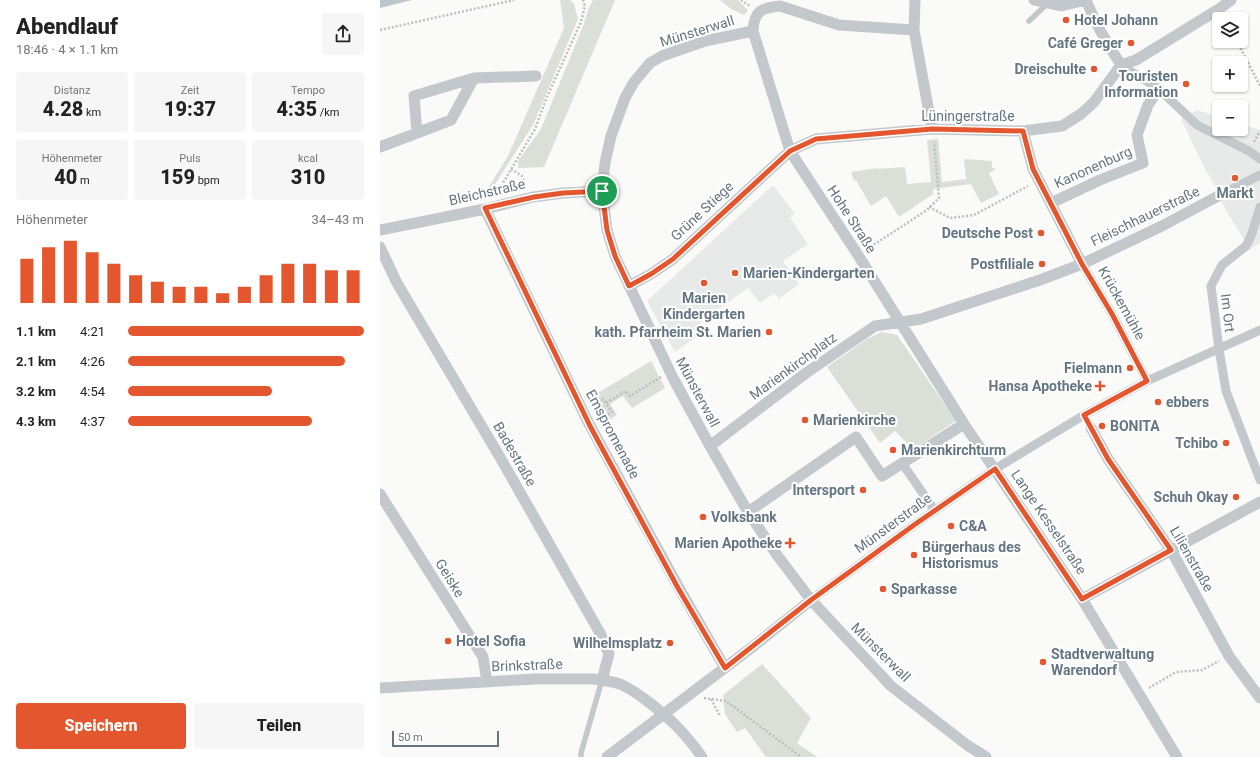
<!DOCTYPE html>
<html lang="de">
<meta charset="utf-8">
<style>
:root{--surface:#fff;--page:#f6f6f6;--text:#222;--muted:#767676;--accent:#e4572e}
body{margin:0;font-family:Roboto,sans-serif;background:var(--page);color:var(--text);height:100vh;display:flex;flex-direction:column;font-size:15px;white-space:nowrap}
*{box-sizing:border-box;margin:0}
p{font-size:13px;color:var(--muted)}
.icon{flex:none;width:22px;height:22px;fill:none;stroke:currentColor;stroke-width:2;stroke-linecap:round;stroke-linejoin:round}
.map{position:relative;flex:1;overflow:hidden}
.sheet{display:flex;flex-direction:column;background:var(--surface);width:380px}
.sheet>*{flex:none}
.fabs{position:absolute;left:832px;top:12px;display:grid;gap:8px}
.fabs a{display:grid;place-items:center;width:36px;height:36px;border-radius:4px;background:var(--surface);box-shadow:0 1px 3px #0004;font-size:20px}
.scale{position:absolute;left:12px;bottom:10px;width:107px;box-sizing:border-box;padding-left:4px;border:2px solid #657683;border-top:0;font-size:11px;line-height:14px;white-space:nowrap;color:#657683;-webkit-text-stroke:3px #fff;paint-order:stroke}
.pin{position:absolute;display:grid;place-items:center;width:34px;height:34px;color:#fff;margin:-17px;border:2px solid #fff;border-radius:50%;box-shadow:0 1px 4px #0007}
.round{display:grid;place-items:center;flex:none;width:42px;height:42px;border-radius:4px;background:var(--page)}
.head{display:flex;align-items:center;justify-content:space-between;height:68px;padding:0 16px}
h1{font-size:22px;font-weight:800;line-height:30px}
.stats{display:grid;grid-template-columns:repeat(3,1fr);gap:6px;height:68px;padding:4px 16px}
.stats div{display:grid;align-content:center;border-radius:4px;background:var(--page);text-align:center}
.stats b{font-size:20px;font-weight:800}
.stats small{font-size:11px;font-weight:400}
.stats p{font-size:11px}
.chart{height:112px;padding:8px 16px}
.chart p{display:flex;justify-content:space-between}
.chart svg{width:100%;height:72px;margin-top:4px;stroke:var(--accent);stroke-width:6}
.primary-button{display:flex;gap:8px;margin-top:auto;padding:8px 16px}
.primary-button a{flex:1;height:46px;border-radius:4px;background:var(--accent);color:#fff;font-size:16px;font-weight:800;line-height:46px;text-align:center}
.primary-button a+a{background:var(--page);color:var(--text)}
ul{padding:0 16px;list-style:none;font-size:13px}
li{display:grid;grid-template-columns:64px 48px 1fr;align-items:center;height:30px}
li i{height:10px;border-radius:5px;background:var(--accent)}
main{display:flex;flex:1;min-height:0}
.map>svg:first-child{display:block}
.built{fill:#e8e9e9}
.green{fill:#dadfd7}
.water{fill:#bbc7cb}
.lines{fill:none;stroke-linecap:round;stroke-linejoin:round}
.path{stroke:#bbbfc2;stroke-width:2.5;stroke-dasharray:2 2;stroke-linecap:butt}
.service{stroke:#c3c8cc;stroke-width:5.5}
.pedestrian{stroke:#c3c8cc;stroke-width:9}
.minor{stroke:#c3c8cc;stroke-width:11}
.route-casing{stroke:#fff;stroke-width:8}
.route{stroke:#e4572e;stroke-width:5}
.poi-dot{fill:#e4572e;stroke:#fff;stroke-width:1.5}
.labels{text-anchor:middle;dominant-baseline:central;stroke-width:4;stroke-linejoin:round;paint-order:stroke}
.poi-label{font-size:14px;font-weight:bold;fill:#657683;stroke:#fff;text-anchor:end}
.street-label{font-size:14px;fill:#657683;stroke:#fff}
</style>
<main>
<section class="sheet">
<div class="head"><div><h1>Abendlauf</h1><p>18:46 · 4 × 1.1 km</p></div><a class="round"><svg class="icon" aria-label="share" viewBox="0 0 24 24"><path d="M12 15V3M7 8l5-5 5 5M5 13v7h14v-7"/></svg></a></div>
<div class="stats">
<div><p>Distanz</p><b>4.28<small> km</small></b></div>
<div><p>Zeit</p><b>19:37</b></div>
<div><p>Tempo</p><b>4:35<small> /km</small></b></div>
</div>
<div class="stats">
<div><p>Höhenmeter</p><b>40<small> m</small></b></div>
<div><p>Puls</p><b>159<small> bpm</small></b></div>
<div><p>kcal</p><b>310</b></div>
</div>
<div class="chart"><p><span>Höhenmeter</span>34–43 m</p>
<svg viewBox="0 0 160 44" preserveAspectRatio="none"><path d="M5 44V17M15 44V10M25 44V6M35 44V13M45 44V20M55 44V27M65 44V31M75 44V34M85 44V34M95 44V38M105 44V34M115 44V27M125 44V20M135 44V20M145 44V24M155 44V24"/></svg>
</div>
<ul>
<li><b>1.1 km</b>4:21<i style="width:100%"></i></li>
<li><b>2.1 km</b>4:26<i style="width:92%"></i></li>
<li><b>3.2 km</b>4:54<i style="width:61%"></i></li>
<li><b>4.3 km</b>4:37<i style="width:78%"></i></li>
</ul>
<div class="primary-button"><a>Speichern</a><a>Teilen</a></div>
</section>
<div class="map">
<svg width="880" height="757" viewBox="0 0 880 757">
<rect width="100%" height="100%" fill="#fafaf8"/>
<path class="built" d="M817,110L836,116V118L839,119V129H861V124L880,130V243L866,252V246L862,236L848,214L841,201L840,195L824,167L801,119Z
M393,185L415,214L410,218L428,244L403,261L419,284L399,299L394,293L380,303L368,288L320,322L326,330L295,352L267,301Z"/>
<path class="green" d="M180,0H190L194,4L198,19L153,125L110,192L105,193L128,156L184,28Z
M213,0H235L164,167L138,168V161L161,129L203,26L209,7Z
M340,0H358L368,10L364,15L351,9Z
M558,139L562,182L586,179L584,159L612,161V168H614L615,170L609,173L619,194L601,203L591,184L553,189V194L519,217L506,196L491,206L476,180L474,181L471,172L497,168V169L525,167L527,184L551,182L547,140Z
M502,332L517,335L576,421L533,449L515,431L500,443L447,367L487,339Z
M271,361L285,388L252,408L243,396L230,404L237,415L226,422L211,397Z
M382,664L431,718L417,743L437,757H386L365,728L357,732L345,714L343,695Z"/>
<path class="water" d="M0,0H32L0,8Z"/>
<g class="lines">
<path class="path" d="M361,0L370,6
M0,30L134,0
M857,41L880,86
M874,142L880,131
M131,169L142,176L146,186
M117,193L155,129L166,99L201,22L205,6L203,0
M549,207L570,218L594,215L648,186
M487,249L547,210L559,198L554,142
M212,407L223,399L226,403
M221,419L232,412L226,403L246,391L250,396L281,377
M769,688L796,672L822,670L839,661
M324,698L346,701L421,757
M331,699L340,716"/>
<path class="service" d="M649,21L668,3
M201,757V753L222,680"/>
<path class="pedestrian" d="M741,65L779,89L817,125L869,151L880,159
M840,195L880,175
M880,207L871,236L866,246L842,265L831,286L839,349L846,391L880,480
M702,264L732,314L767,381
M522,463L555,511
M431,600L534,525L615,469L704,415L767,381L880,330"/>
<path class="minor" d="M535,0L534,30L552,129
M654,0L681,6L706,0
M706,0C715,23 727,44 741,65
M534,30L459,25L400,6C381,8 374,11 373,31L410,151L478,255L584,424L702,599L797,757
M373,31L325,41L282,56L270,63L254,82L245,98L231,136L225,163L222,191L227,230L235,256L293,378L330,446L368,512L397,555L431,600L511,686L587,745L606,757
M741,65L756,60L839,9L851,0
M643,131L653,169L702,264
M37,133L71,120L94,78
M0,147L37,133L34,96L94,78L156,76
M671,203L720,180L763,163L757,135L768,105L779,89
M105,209L208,422L299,588L345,668
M0,230L105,209L153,197L183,193L222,191
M0,247L17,283L121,459L220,633L229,654L222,680
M249,286L271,274L293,259L410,151L436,139L552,129L643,131L682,126L701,114L714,102L741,65
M711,428L728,459L791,550L849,656L880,698
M330,446L426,373L495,326L541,319L660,280L702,264L782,226L840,195
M0,494L103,657L107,681
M368,512L476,437L502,476L584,424
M702,599L880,502
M0,688L156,679H213C222,680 231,681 240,684C249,688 258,694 266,700C290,718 305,733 322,757
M227,757L375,645L431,600"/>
</g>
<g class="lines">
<g class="route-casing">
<path id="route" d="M552,129L643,131L653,169L702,264L732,314L767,381L704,415L728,459L791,550L702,599L615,469L534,525L431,600L345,668L298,588L210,426L105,208L154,197L183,193L222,191L227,230L235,256L249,286L271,274L293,259L410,151L436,139Z"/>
</g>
<use href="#route" class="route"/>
</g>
<g class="poi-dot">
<circle cx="686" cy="20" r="4"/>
<circle cx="751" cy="43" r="4"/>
<circle cx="714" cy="69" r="4"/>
<circle cx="806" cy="84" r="4"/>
<circle cx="855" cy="178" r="4"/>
<circle cx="661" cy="233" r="4"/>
<circle cx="662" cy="264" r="4"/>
<circle cx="355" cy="273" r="4"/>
<circle cx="324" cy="283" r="4"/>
<circle cx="389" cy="332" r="4"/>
<circle cx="750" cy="368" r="4"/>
<path d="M718 380h4v4h4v4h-4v4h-4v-4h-4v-4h4z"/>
<circle cx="778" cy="402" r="4"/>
<circle cx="425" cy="420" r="4"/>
<circle cx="722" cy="426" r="4"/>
<circle cx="846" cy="443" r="4"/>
<circle cx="513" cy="450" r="4"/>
<circle cx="483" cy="490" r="4"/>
<circle cx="856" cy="497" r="4"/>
<circle cx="323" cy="517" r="4"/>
<circle cx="571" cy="526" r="4"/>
<path d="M408 537h4v4h4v4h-4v4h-4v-4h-4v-4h4z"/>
<circle cx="534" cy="555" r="4"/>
<circle cx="503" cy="589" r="4"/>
<circle cx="68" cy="641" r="4"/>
<circle cx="290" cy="643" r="4"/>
<circle cx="663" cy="662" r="4"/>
</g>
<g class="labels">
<g class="poi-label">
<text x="694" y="20" text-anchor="start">Hotel Johann</text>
<text x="743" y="43">Café Greger</text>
<text x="706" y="69">Dreischulte</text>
<text x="798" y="76">Touristen<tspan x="798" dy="16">Information</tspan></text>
<text x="855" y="193" text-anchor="middle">Markt</text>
<text x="653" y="233">Deutsche Post</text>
<text x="654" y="264">Postfiliale</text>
<text x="363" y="273" text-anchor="start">Marien-Kindergarten</text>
<text x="324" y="298" text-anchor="middle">Marien<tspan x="324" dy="16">Kindergarten</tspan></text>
<text x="381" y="332">kath. Pfarrheim St. Marien</text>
<text x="742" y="368">Fielmann</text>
<text x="712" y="386">Hansa Apotheke</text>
<text x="786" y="402" text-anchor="start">ebbers</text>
<text x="433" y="420" text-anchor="start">Marienkirche</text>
<text x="730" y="426" text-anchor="start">BONITA</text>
<text x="838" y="443">Tchibo</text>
<text x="521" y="450" text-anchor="start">Marienkirchturm</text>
<text x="475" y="490">Intersport</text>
<text x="848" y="497">Schuh Okay</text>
<text x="331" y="517" text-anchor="start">Volksbank</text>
<text x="579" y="526" text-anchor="start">C&amp;A</text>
<text x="402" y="543">Marien Apotheke</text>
<text x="542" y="547" text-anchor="start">Bürgerhaus des<tspan x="542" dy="16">Historismus</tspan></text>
<text x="511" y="589" text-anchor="start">Sparkasse</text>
<text x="76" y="641" text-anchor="start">Hotel Sofia</text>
<text x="282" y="643">Wilhelmsplatz</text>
<text x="671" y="654" text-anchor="start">Stadtverwaltung<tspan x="671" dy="16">Warendorf</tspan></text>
</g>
<g class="street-label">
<text transform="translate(317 31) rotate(-17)">Münsterwall</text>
<text x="588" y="116">Lüningerstraße</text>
<text transform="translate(713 167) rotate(-24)">Kanonenburg</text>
<text transform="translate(107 192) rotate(-13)">Bleichstraße</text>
<text transform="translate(322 211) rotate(-43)">Grüne Stiege</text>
<text transform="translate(765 216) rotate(-26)">Fleischhauerstraße</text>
<text transform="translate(472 219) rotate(57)">Hohe Straße</text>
<text transform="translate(742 303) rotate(61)">Krückemühle</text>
<text transform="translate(848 313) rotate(83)">Im Ort</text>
<text transform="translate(413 366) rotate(-36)">Marienkirchplatz</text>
<text transform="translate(318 392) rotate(62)">Münsterwall</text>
<text transform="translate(233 434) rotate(62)">Emspromenade</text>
<text transform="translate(135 454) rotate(60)">Badestraße</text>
<text transform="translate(669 522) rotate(56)">Lange Kesselstraße</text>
<text transform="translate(513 523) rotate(-36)">Münsterstraße</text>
<text transform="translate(812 559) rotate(60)">Lilienstraße</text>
<text transform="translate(70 578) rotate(58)">Geiske</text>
<text transform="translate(501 652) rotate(45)">Münsterwall</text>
<text transform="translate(147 665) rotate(-2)">Brinkstraße</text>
</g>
</g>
</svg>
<div class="fabs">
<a><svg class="icon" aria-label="layers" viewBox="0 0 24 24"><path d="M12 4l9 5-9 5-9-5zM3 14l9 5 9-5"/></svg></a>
<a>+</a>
<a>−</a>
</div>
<div class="scale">50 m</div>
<div class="pin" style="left:222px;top:191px;background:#1e9e55"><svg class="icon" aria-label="arrive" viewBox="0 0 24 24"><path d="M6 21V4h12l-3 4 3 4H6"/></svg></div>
</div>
</main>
